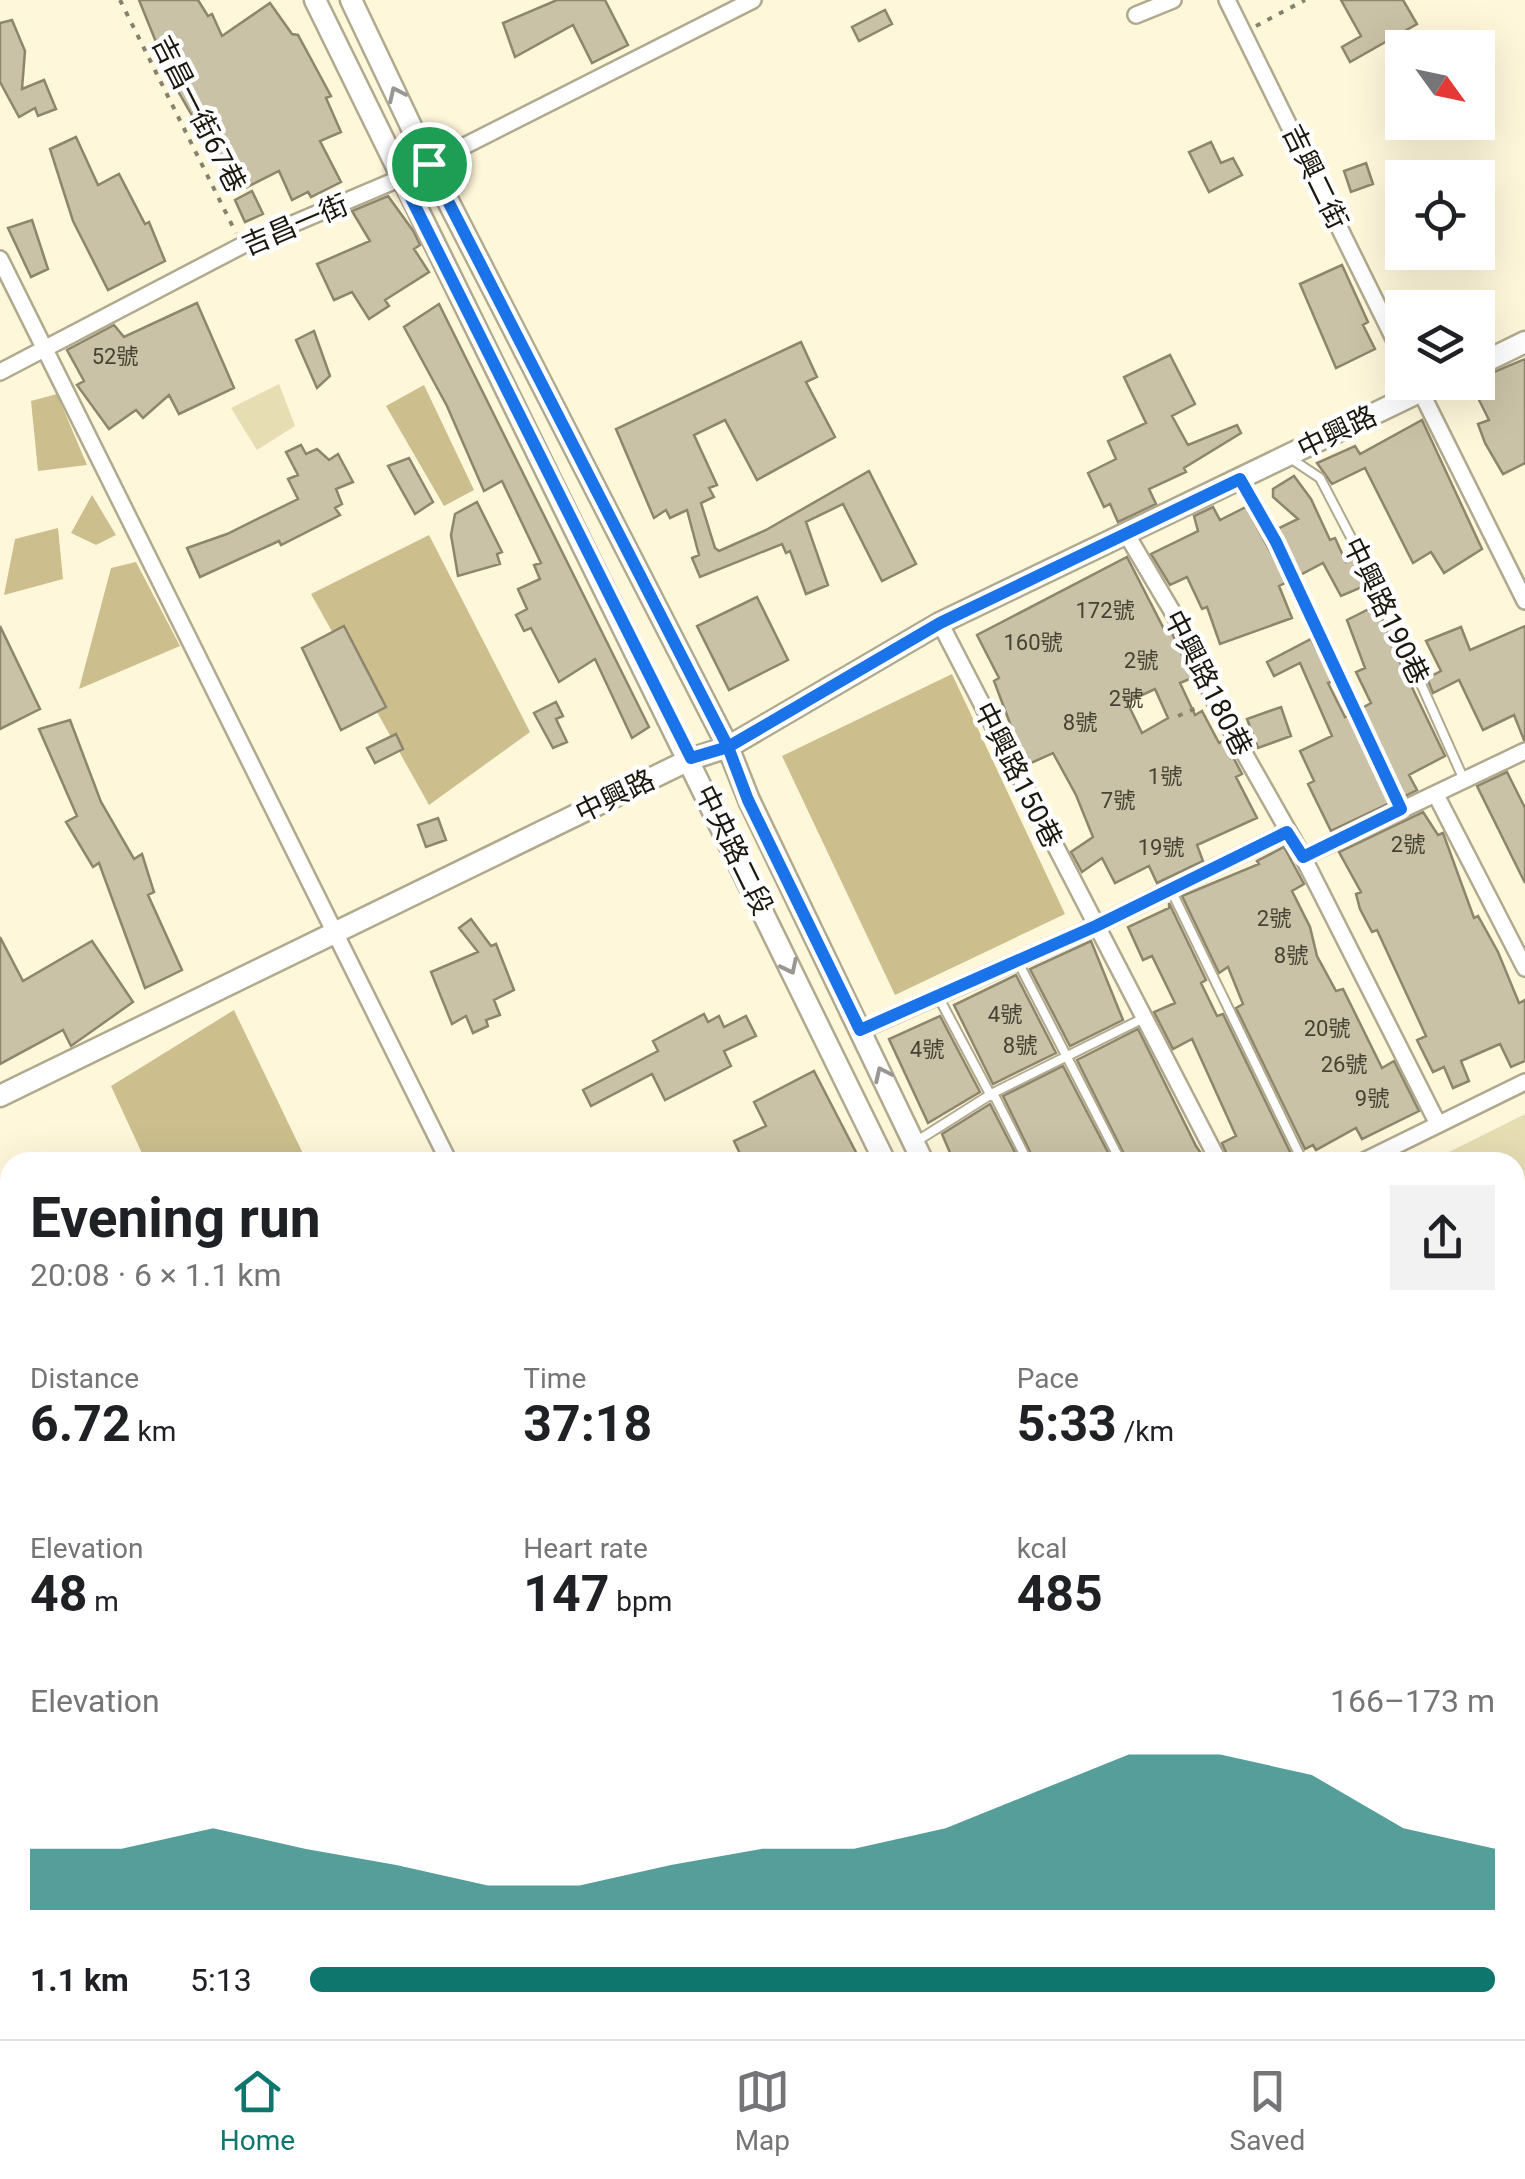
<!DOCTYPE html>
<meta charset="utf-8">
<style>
:root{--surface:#fff;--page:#f2f2f2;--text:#202124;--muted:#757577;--line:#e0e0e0;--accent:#0f766e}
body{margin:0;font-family:Roboto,"Noto Sans TC",sans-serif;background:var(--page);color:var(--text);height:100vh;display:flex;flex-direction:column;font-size:38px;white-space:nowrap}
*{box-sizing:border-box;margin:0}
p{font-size:32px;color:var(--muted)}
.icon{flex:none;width:55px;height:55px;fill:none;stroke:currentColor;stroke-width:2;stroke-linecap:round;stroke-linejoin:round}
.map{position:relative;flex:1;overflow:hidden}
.details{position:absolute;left:0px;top:1152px;width:1525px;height:888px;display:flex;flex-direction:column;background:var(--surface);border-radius:30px 30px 0 0;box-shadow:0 10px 40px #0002}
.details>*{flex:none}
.needle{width:65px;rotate:123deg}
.tools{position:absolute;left:1385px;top:30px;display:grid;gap:20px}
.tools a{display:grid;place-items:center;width:110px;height:110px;border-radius:0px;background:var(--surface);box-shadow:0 10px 40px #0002;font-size:50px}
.pin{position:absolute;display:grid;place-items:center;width:85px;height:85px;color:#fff;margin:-42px;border:5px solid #fff;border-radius:50%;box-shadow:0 2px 10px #0007}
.round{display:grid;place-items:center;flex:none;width:105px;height:105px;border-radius:0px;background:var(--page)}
.headline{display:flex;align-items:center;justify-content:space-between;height:170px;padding:0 30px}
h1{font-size:55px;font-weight:700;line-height:75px}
.stats{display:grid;grid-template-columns:repeat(3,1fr);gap:15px;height:170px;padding:10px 30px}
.stats div{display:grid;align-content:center}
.stats b{font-size:50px;font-weight:700}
.stats small{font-size:28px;font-weight:400}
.stats p{font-size:28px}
.chart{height:280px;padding:20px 30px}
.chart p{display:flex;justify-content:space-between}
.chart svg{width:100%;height:180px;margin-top:10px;fill:var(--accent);opacity:.7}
ul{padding:0 30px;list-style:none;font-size:32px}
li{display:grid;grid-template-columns:160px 120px 1fr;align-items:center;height:75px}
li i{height:25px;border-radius:12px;background:var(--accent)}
.dock{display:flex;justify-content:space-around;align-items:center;height:140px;border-top:2px solid var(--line);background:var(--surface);font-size:28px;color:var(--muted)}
.dock a{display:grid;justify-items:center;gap:5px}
.dock .on{color:var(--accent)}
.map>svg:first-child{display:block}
.green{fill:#e7ddb3}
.forest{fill:#ccbf8d}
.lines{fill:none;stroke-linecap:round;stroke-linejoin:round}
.river{stroke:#b5a877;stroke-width:35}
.building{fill:#c9c2a6;stroke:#8d866c;stroke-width:2.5;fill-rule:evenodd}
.lane-casing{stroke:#b0a98e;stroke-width:12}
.street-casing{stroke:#b0a98e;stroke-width:20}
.secondary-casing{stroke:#b0a98e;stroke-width:25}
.path{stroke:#87826f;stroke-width:4;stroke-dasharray:5 8;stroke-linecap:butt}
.lane{stroke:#fff;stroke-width:8}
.street{stroke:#fff;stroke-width:15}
.secondary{stroke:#fff;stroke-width:20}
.oneway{stroke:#989793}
.route-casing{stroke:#fff;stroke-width:20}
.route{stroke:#1a73e8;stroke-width:12}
.labels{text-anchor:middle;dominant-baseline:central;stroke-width:9;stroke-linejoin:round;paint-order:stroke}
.number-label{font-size:22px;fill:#464234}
.street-label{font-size:28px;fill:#1b180e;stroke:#fff}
</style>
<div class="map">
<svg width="1525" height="2039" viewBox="0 0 1525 2039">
<rect width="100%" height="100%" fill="#fff7da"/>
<path class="green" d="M279,384L295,426L257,450L231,408Z
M1525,1114V1350L1515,1331V1162H1429Z"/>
<path class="forest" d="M424,385L474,490L444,506L386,406Z
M57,394L87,465L38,471L31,401Z
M92,495L116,535L96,545L71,533Z
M58,528L63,579L4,595L15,539Z
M429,535L530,732L429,805L311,594Z
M136,562L180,646L79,689L111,568Z
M952,674L1065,914L895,995L782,756Z
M234,1010L307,1162H146L111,1086Z"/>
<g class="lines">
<path class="river" d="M1515,1999L1525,1982
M1492,2039L1497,2030"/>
</g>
<path class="building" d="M139,0H198L208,16L212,14L222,36L270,3L292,34L298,35L331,96L326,98L341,132L320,141L341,182L311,197L308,192L292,200L279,171L237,192L209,136L205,138L171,79Z
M557,0H605L628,45L592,63L573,25L515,57L503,23Z
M1341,0H1403L1417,24L1350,62L1342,47L1361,36Z
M885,10L892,24L859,41L852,27Z
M12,20L25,51L22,89L44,80L56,109L38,116L35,108L19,117L0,82V23Z
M76,137L98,185L119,174L145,224L149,222L165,261L108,290L73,221L50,149Z
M1211,142L1221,163L1233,158L1242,175L1209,192L1189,152Z
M1366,163L1373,184L1351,192L1344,171Z
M252,191L263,214L245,222L235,200Z
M388,196L414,232L420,245L414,249L429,272L385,300L389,306L369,319L352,292L334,300L317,264L370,241L352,211Z
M32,220L48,269L31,277L8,228Z
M1342,265L1368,322L1363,325L1375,349L1336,368L1300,284Z
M197,303L234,388L179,414L169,395L143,418L136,410L109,429L77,385L84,381L67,350L114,325L124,337Z
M439,304L649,727L632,738L595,659L559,682L531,628L524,631L516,615L527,609L518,589L540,579L534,565L541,563L502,481L484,491L447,406L404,327Z
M314,331L330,376L317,388L296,340Z
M801,342L817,377L806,382L835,437L757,480L725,420L694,435L717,485L709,488L714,497L701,503L715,548L719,551L766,530L869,471L916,564L882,581L843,504L806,522L828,585L806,594L790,551L786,553L782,544L700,577L692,558L699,555L687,510L670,518L666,510L654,518L616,429Z
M1170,355L1195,404L1172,416L1188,445L1237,425L1241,433L1184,468L1186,472L1149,489L1156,504L1118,522L1110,504L1104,507L1088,473L1116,459L1108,441L1146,423L1124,377Z
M1525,359V463L1503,474L1485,443L1478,424L1489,420L1470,382Z
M1422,420L1482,549L1444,573L1431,552L1413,563L1365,468L1332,484L1317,463L1355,446L1360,454Z
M301,445L306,454L317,449L329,460L338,454L353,482L336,489L342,504L335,508L340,515L281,545L279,541L200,577L187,548L227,534L298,499L288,479L298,475L286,452Z
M409,458L433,502L415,514L388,466Z
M1294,476L1311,499L1330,540L1335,538L1346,562L1353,558L1367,585L1341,596L1323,563L1300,575L1277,529L1298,519L1273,497V489Z
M477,502L502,552L497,554L500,564L458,576L451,535L455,514Z
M1213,507L1220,520L1246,507L1287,582L1279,586L1292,618L1220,644L1207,607L1202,609L1187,577L1170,585L1151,554L1198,531L1194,516Z
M1127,557L1164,629L1168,626L1172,633L1192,678L1180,683L1195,715L1202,711L1219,743L1224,740L1242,774L1236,777L1257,818L1197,845L1203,861L1157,883L1149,866L1115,883L1102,858L1082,872L1071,852L1093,837L1076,795L1053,753L1031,763L1017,742L994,681L999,678L977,635ZM1155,689L1168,718L1142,733L1127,702Z
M757,597L788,660L729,690L697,626Z
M1377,605L1394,650L1445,756L1409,775L1417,790L1403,797L1362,708L1371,703L1356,672L1365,668L1347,620Z
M0,626L40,709L0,729Z
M344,626L386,707L341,730L302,648Z
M1525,626V740H1524L1514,715L1483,730L1459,680L1433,693L1427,678L1441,671L1426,641L1461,627L1470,650Z
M1311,639L1333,681L1328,683L1345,717L1349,715L1390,803L1331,831L1308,784L1314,781L1300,751L1332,736L1300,663L1274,676L1267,662Z
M556,702L563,716L556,719L567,742L553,748L534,713Z
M1281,707L1291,736L1258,748L1247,719Z
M70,720L101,802L134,859L142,854L154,892L148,895L182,970L145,988L99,863L93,867L66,822L77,816L39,729Z
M396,734L403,749L375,763L367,748Z
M1507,772L1525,808V883L1477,786Z
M1423,812L1438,835L1443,833L1474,918L1478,916L1498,952L1519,1003L1525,1000V1061L1511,1067L1500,1044L1461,1061L1469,1081L1453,1088L1444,1067L1433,1072L1417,1040L1426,1036L1377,930L1372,932L1360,909L1356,894L1361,892L1339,852Z
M438,818L446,840L426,847L418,825Z
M1284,847L1304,884L1292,891L1310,927L1317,956L1336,991L1343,989L1382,1068L1394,1061L1419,1111L1362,1139L1356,1128L1316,1150L1313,1145L1305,1149L1236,1008L1243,1004L1228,967L1219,973L1182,896L1259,864L1257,861Z
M1169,903L1206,980L1201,983L1217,1016L1223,1014L1292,1156L1278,1162H1230L1222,1143L1236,1136L1192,1039L1173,1049L1154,1012L1175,1003L1152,956L1143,960L1128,927L1169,908Z
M471,919L491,946L496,944L514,990L494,1000L500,1015L486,1020L488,1026L473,1033L466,1016L452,1024L431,972L478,952L459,928Z
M0,937L23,981L92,941L133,1002L71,1046L63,1030L0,1064Z
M1091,941L1123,1020L1070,1046L1030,969Z
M1016,975L1056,1053L993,1084L954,1005Z
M704,1014L708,1022L719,1016L724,1027L746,1016L756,1036L724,1051L731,1066L665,1100L652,1074L591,1106L583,1090L658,1051L653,1041Z
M940,1016L980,1092L928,1123L889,1039Z
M1138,1029L1196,1146L1207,1162H1128L1077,1060Z
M1063,1066L1113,1162H1035L1003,1096Z
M814,1071L861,1162H744L734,1141L766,1126L754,1102Z
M990,1104L1020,1162H954L942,1134Z"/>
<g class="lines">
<g class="lane-casing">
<path id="lane" d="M1290,458L1320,478L1383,599L1464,780
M1240,479L1276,542L1401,809
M1170,888L1303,1162
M1018,962L1121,1162
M939,998L991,1096
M993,1093L1028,1162
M917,1141L993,1093L1146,1017
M0,1821L10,1816"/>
</g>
<g class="street-casing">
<path id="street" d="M1227,0L1402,355
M1136,15L1173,0
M0,259L449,1162
M0,372L243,245L401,178L753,0
M1416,382L1525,601
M1127,535L1182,628L1214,700L1303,857L1438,1124
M940,623L1219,1162
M1436,795L1525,968
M1303,857L1525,751
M861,1030L1096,926L1287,832
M1362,1162L1525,1082
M0,1763L10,1783
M1515,1798L1525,1794
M121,2030L125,2039
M876,2030L880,2039
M322,2039L339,2030
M1032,2039L1050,2030"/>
</g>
<g class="secondary-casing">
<path id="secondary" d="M315,0L885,1162
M351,0L429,164L728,747L749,800L923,1162
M1478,365L1525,342
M0,1096L691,759L728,747L940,623L1440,382
M1291,2030L1294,2039
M1338,2030L1341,2039"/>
</g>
<path class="path" d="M120,0L236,233
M1256,26L1305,0
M1178,716L1201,706"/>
<use href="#lane" class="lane"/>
<use href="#street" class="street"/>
<use href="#secondary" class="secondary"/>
</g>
<defs><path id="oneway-chevron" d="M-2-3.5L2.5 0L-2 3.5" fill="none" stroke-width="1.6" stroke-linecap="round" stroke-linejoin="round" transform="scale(2.5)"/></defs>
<g class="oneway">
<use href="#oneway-chevron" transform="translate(396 94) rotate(-115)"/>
<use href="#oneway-chevron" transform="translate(790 967) rotate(64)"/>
<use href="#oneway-chevron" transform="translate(882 1074) rotate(-115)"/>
</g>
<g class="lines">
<g class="route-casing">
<path id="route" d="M429,164L401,178L691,758L728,747L748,800L860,1030L1096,926L1287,832L1303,857L1401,809L1276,542L1240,479L940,623L728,747L429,164"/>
</g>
<use href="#route" class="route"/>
</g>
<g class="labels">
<g class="number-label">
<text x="115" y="356">52號</text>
<text x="1105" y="610">172號</text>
<text x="1033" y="642">160號</text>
<text x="1141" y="660">2號</text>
<text x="1126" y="698">2號</text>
<text x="1080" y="722">8號</text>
<text x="1165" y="776">1號</text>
<text x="1118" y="800">7號</text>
<text x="1408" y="844">2號</text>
<text x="1161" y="847">19號</text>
<text x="1274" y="918">2號</text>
<text x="1291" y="955">8號</text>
<text x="1005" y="1014">4號</text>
<text x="1327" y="1028">20號</text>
<text x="1020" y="1045">8號</text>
<text x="927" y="1049">4號</text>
<text x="1344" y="1064">26號</text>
<text x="1372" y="1098">9號</text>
</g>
<g class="street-label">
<text transform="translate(199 114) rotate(63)">吉昌一街67巷</text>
<text transform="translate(1315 177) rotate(64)">吉興二街</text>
<text transform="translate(295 225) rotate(-23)">吉昌一街</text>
<text transform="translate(1337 432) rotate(-26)">中興路</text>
<text transform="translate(1386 611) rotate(64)">中興路190巷</text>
<text transform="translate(1208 683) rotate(63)">中興路180巷</text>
<text transform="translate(1018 775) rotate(63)">中興路150巷</text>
<text transform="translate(615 796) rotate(-26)">中興路</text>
<text transform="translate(734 850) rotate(64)">中央路二段</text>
</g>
</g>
</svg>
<div class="tools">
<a><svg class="needle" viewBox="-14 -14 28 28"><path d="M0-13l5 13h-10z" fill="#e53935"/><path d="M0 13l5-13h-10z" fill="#757577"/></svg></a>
<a><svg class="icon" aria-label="locate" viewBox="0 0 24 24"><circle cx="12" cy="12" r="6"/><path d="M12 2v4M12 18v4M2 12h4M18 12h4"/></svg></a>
<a><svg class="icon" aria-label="layers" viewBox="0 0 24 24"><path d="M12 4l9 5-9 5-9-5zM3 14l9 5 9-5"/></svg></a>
</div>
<div class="pin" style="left:429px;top:164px;background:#1e9e55"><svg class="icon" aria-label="arrive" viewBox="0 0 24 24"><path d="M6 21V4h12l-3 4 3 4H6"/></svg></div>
<section class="details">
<div class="headline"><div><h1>Evening run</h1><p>20:08 · 6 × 1.1 km</p></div><a class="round"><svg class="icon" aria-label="share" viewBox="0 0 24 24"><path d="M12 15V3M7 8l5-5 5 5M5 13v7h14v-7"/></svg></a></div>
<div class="stats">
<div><p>Distance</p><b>6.72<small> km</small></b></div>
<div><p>Time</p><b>37:18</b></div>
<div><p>Pace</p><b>5:33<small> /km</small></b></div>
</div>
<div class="stats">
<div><p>Elevation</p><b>48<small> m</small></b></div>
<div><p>Heart rate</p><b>147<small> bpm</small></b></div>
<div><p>kcal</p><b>485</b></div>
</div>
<div class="chart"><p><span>Elevation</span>166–173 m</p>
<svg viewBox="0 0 160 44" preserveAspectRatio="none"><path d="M0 44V29L10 29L20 24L30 29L40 33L50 38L60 38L70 33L80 29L90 29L100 24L110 15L120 6L130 6L140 11L150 24L160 29V44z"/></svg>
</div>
<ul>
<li><b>1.1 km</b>5:13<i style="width:100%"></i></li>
</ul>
</section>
</div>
<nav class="dock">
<a class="on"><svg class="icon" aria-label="home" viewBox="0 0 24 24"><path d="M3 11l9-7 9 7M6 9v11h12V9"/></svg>Home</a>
<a><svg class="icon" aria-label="map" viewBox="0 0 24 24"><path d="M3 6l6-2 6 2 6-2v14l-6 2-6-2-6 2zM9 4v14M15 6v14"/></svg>Map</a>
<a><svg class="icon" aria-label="saved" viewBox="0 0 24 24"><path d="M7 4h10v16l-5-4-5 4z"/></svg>Saved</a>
</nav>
